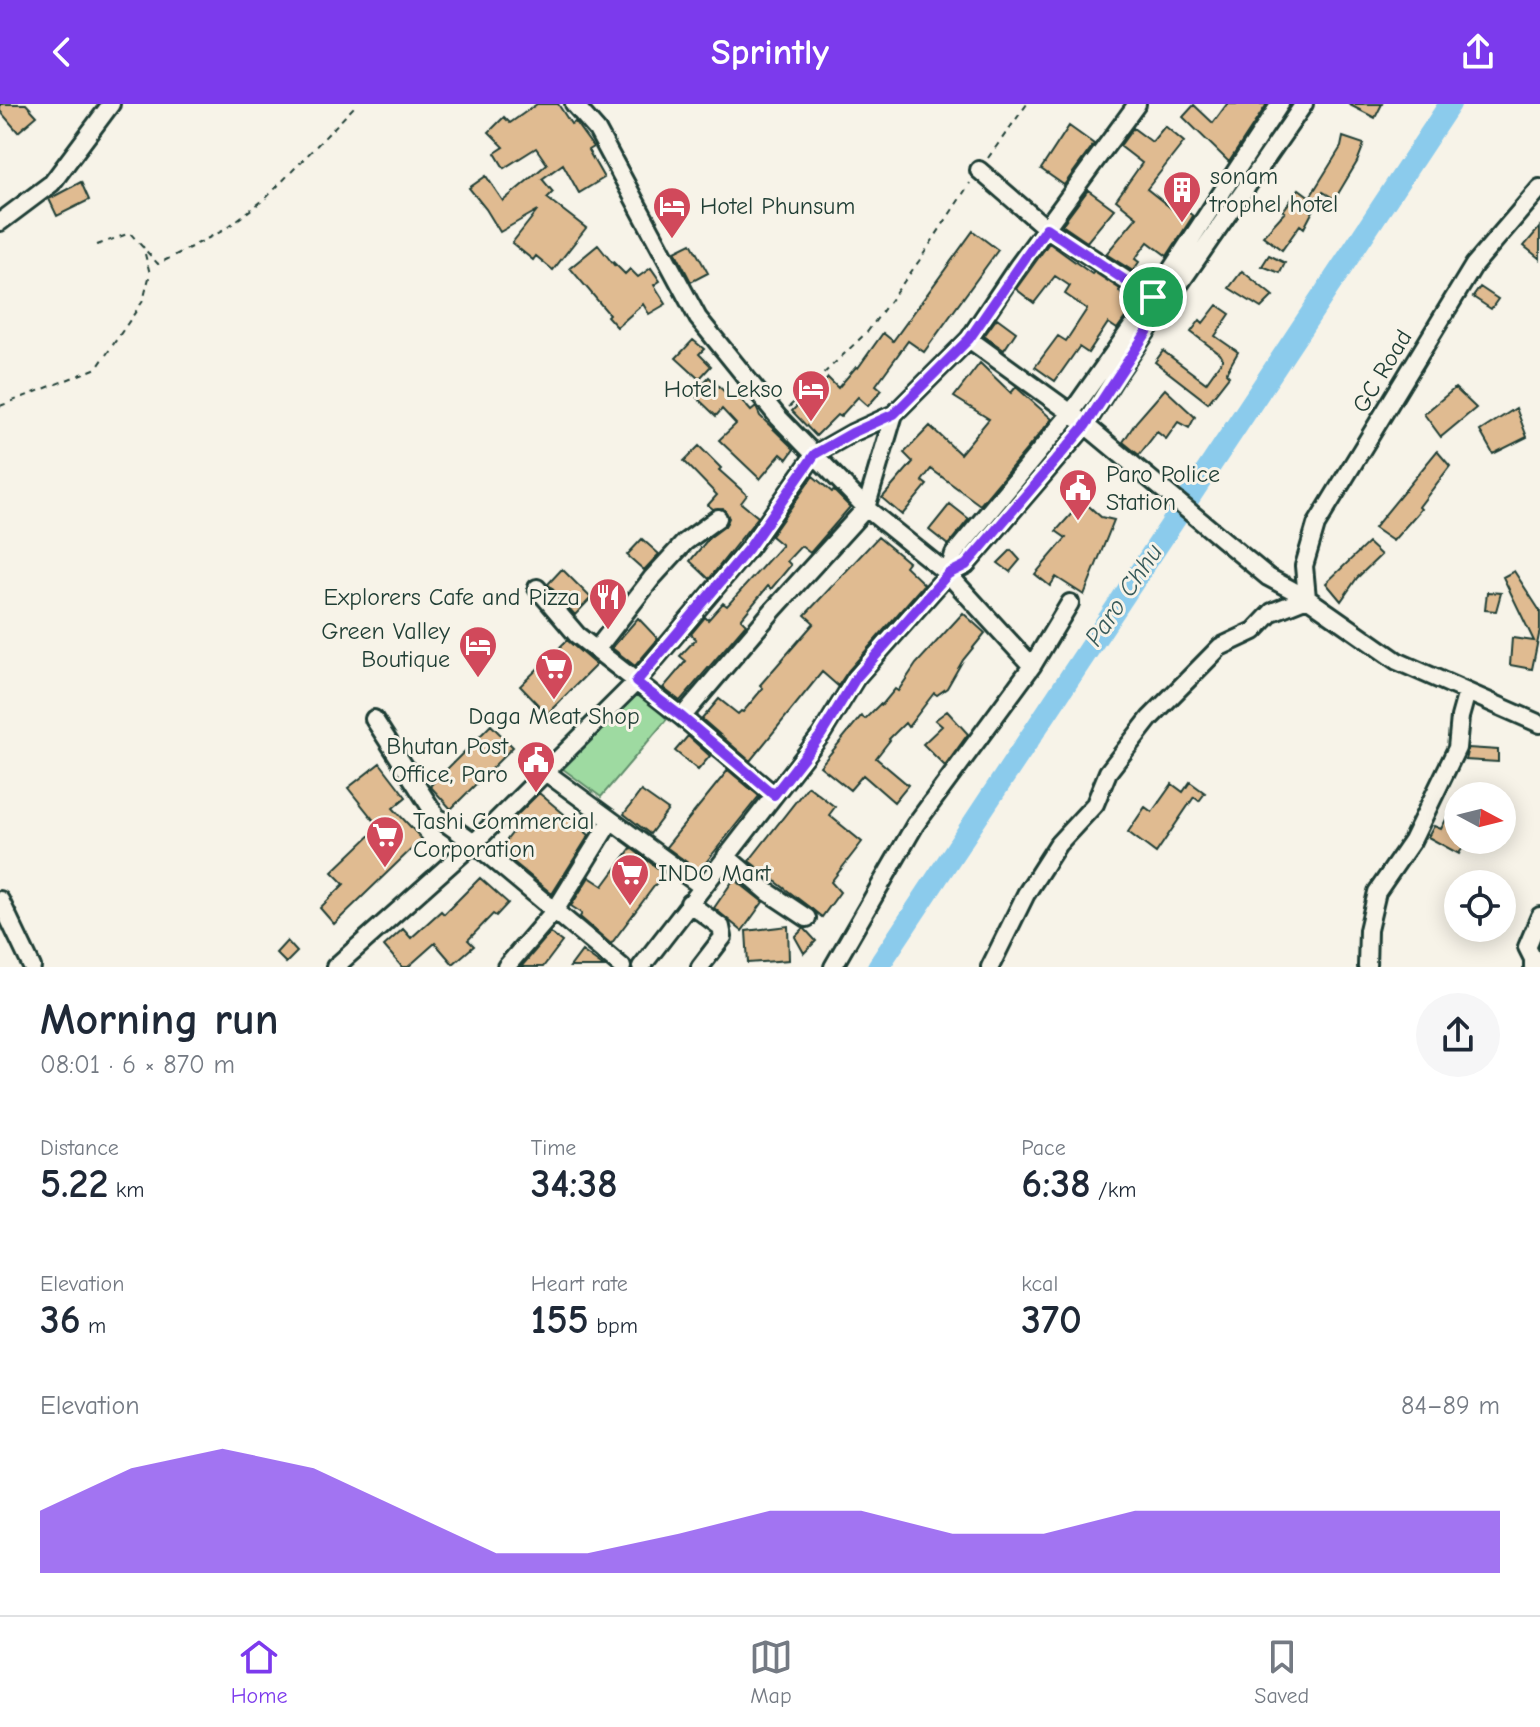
<!DOCTYPE html>
<meta charset="utf-8">
<style>
:root{--surface:#fff;--page:#f6f6f7;--text:#1f2937;--muted:#747a83;--line:#e0e1e3;--accent:#7c3aed}
body{margin:0;font-family:"Comic Neue",sans-serif;background:var(--page);color:var(--text);height:100vh;display:flex;flex-direction:column;font-size:30px;white-space:nowrap}
*{box-sizing:border-box;margin:0}
p{font-size:26px;color:var(--muted)}
.icon{flex:none;width:44px;height:44px;fill:none;stroke:currentColor;stroke-width:2;stroke-linecap:round;stroke-linejoin:round}
.map{position:relative;height:863px;overflow:hidden}
.side{display:flex;flex-direction:column;background:var(--surface);flex:1}
.side>*{flex:none}
.needle{width:52px;rotate:97deg}
.fabs{position:absolute;left:1444px;top:678px;display:grid;gap:16px}
.fabs a{display:grid;place-items:center;width:72px;height:72px;border-radius:50%;background:var(--surface);box-shadow:0 4px 20px #0003;font-size:40px}
.pin{position:absolute;display:grid;place-items:center;width:68px;height:68px;color:#fff;margin:-34px;border:4px solid #fff;border-radius:50%;box-shadow:0 2px 8px #0007}
.round{display:grid;place-items:center;flex:none;width:84px;height:84px;border-radius:42px;background:var(--page)}
.summary{display:flex;align-items:center;justify-content:space-between;height:136px;padding:0 40px}
h1{font-size:44px;font-weight:800;line-height:60px}
.stats{display:grid;grid-template-columns:repeat(3,1fr);gap:12px;height:136px;padding:8px 40px}
.stats div{display:grid;align-content:center}
.stats b{font-size:40px;font-weight:800}
.stats small{font-size:22px;font-weight:400}
.stats p{font-size:22px}
.chart{height:224px;padding:16px 40px}
.chart p{display:flex;justify-content:space-between}
.chart svg{width:100%;height:144px;margin-top:8px;fill:var(--accent);opacity:.7}
header{display:flex;justify-content:space-between;align-items:center;height:104px;padding:0 40px;background:var(--accent);color:#fff;font-size:36px;font-weight:800}
.tab-bar{display:flex;justify-content:space-around;align-items:center;height:112px;border-top:2px solid var(--line);background:var(--surface);font-size:22px;color:var(--muted)}
.tab-bar a{display:grid;justify-items:center;gap:4px}
.tab-bar .on{color:var(--accent)}
.map>svg:first-child{display:block}
.green{fill:#9edaa1;stroke:#5e8c6a;stroke-width:2}
.lines{fill:none;stroke-linecap:round;stroke-linejoin:round}
.river{stroke:#8bcbec;stroke-width:22}
.building{fill:#e0bb91;stroke:#1f3d34;stroke-width:2}
.minor-casing{stroke:#1f3d34;stroke-width:22}
.path{stroke:#1f3d34;stroke-width:2;stroke-dasharray:6 6;stroke-linecap:butt}
.minor{stroke:#f7f3e8;stroke-width:16}
.route-casing{stroke:#fff;stroke-width:16}
.route{stroke:#7c3aed;stroke-width:10}
.labels{text-anchor:middle;dominant-baseline:central;stroke-width:6;stroke-linejoin:round;paint-order:stroke}
.poi-label{font-size:24px;fill:#1f3d34;stroke:#f7f3e8;text-anchor:start}
.street-label{font-size:24px;fill:#1f3d34;stroke:#f7f3e8}
.water-label{font-size:26px;font-style:italic;fill:#355959;stroke:#f7f3e8}
</style>
<header><svg class="icon" aria-label="back" viewBox="0 0 24 24"><path d="M15 5l-7 7 7 7"/></svg>Sprintly<svg class="icon" aria-label="share" viewBox="0 0 24 24"><path d="M12 15V3M7 8l5-5 5 5M5 13v7h14v-7"/></svg></header>
<div class="map">
<svg width="1540" height="863" viewBox="0 0 1540 863">
<rect width="100%" height="100%" fill="#f7f3e8"/>
<filter id="ink" filterUnits="userSpaceOnUse"><feTurbulence type="fractalNoise" baseFrequency=".0125" numOctaves="2"/><feDisplacementMap in="SourceGraphic" scale="16" xChannelSelector="R" yChannelSelector="G"/><feConvolveMatrix kernelMatrix="1 2 1 2 8 2 1 2 1" color-interpolation-filters="sRGB"/></filter>
<g filter="url(#ink)">
<path class="green" d="M636,585L667,615L601,693L559,662Z"/>
<g class="lines">
<path class="river" d="M878,863L1450,0"/>
</g>
<path class="building" d="M0,0H26L37,12L18,28L0,7Z
M537,0H558L571,20L575,18L593,43L588,46L604,74L579,89L563,60L542,75L553,88L547,94L586,124L553,166L536,152L533,156L512,139L538,106L500,128L486,105L469,84L486,72L503,97L547,60L536,44L504,64L495,49L504,43L489,28L504,13L510,19Z
M1227,0H1267L1229,58L1183,13L1194,1L1213,19Z
M1348,0H1382L1375,14Z
M1069,22L1094,40L1064,81L1041,65Z
M1165,22L1184,38L1147,85L1176,108L1180,102L1193,112L1167,152L1148,138L1135,155L1139,158L1133,167L1106,150L1137,113L1116,96L1142,59L1120,42L1133,24L1152,38Z
M1343,33L1364,40L1357,58L1335,95L1323,88L1304,124L1300,121L1282,146L1263,132L1285,108L1283,107L1299,85L1310,93L1341,43Z
M81,78L89,96L57,112L49,95Z
M1088,86L1114,105L1087,138L1062,121Z
M1540,123V155L1524,142Z
M973,127L998,146L924,248L908,237L876,281L882,286L868,302L858,293L840,313L837,311L816,332L792,307L807,292L810,295L828,274L838,284L856,263L858,264L883,229L893,237Z
M691,139L708,169L691,178L675,147Z
M1049,139L1092,170L1094,168L1120,185L1119,187L1132,204L1117,225L1108,219L1088,249L1079,243L1055,277L1035,263L1058,232L1066,237L1087,205L1065,190L1070,182L1055,172L1034,199L1016,185Z
M598,141L614,161V159L625,170L630,165L638,173L651,164L660,177L654,181L666,200L649,210L643,200L617,223L607,212L609,210L570,164Z
M1269,151L1285,159L1280,169L1262,162Z
M1242,167L1273,192L1261,204L1229,184Z
M1480,183L1498,195L1491,205L1473,193Z
M1217,201L1230,210L1215,232L1238,248L1226,269L1229,272L1208,299L1155,258L1163,247L1206,279L1223,255L1220,250L1191,228L1200,216L1203,219Z
M997,214L1016,228L1004,246L984,232Z
M693,236L704,245L699,250L711,262L699,275L676,254Z
M980,259L1011,289L1016,283L1052,315L980,401L931,365L922,377L927,381L902,411L882,394L913,358L904,349L930,322L960,350L989,315L954,293Z
M709,273L732,295L737,291L751,307L756,303L760,312L794,345L787,355L781,350L760,375L719,336L736,320L722,305L716,312L693,290Z
M1455,284L1476,304L1441,333L1424,310Z
M1165,285L1195,313L1189,324L1178,318L1166,335L1157,328L1139,351L1123,338L1136,318Z
M1516,304L1527,333L1493,350L1480,327Z
M699,342L721,364L719,366L747,391L741,399L758,413L709,475L690,457L709,434L725,422L729,414L723,404L713,405L708,401L717,391L684,357Z
M1437,347L1450,362L1419,403L1421,405L1393,437L1374,424Z
M813,372L832,388L834,387L850,403L810,449L801,442L787,457L791,461L771,485L768,482L741,515L746,520L680,597L663,584L686,557L680,552L696,535L691,530L705,513L708,516L723,499L727,502L782,441L771,432Z
M1083,397L1101,413L1114,416L1084,491L1056,473L1050,482L1035,470L1066,434L1056,427Z
M950,400L969,415L948,441L929,426Z
M878,433L908,458L905,462L924,480L848,567L838,582L822,568L750,657L702,615L719,595L738,610L741,607L743,608L763,584L760,581L814,519L805,511Z
M642,435L659,450L644,466L627,451Z
M1368,439L1381,451L1357,474L1341,497L1326,479Z
M1011,446L1020,456L1010,468L998,459Z
M562,465L591,494L575,511L548,480Z
M1514,467L1540,507V526L1532,565L1510,561L1512,534L1534,537L1503,473Z
M1487,488L1501,489L1496,507L1485,506Z
M963,509L985,529L963,556L947,584L937,591L934,589L908,623L905,619L889,635L890,636L876,654L908,681L894,698L863,671L850,686L820,662L861,612L865,615L880,600L882,601L895,585L898,587L916,560Z
M638,514L658,535L635,562L612,544Z
M567,536L596,561L547,610L520,582Z
M947,607L968,630L945,662L923,640L942,622L935,616Z
M491,621L513,643L451,705L430,682Z
M688,632L710,652L698,666L675,647Z
M1468,644L1498,646V658L1465,656Z
M380,659L406,693L393,704L422,735L334,820L320,804L344,780L332,768L379,723L348,684Z
M728,666L759,692L699,767L666,743Z
M1190,678L1205,689L1199,697L1194,693L1156,749L1128,728L1145,703L1152,708L1172,680L1183,688Z
M808,682L835,703L829,711L862,738L831,778L840,788L822,813L749,757Z
M641,687L668,706L650,730L624,710Z
M539,689L589,731L552,790L499,746L520,719L514,714Z
M1458,693V736L1465,739L1459,750L1428,733L1434,722L1441,725Z
M631,744L664,769L611,840L580,813L582,809L571,802L589,773L603,782Z
M480,774L508,799L496,812L493,810L468,836L474,842L453,860L435,839L408,863H402L384,842L403,825L411,834L441,807L444,810Z
M734,775L763,798L742,827L714,804Z
M788,822L789,856L748,859L746,827Z
M804,824L816,837L804,849L795,833Z
M550,829L562,838L543,863H521Z
M287,837L297,848L286,859L276,849Z
M582,847L604,863H570Z"/>
<g class="lines">
<g class="minor-casing">
<path id="minor" d="M574,0L597,26L698,214L778,313L866,404L948,470L1032,562
M979,66L1046,124L1160,198
M0,118L52,79L111,0
M969,235L1071,309L1268,473L1307,494L1397,557L1540,620
M948,470L954,450L1071,309L1153,193L1280,0
M537,484L577,531L682,613L774,691
M1307,494L1304,462L1316,421L1474,161L1540,84
M596,546L652,474L685,438L718,414
M682,613L774,505L866,404L894,310
M374,615L436,712L474,739L622,863
M544,667L701,782
M726,752L768,788L807,814
M0,796L32,863
M689,799L721,823L723,833L700,863
M335,863L474,739L636,578L749,444L815,350L852,329L894,310L969,235L1018,162L1137,0
M506,863L556,805L611,716
M641,863L821,631L856,574L948,470L966,461L1085,322L1118,269L1304,0
M833,863L915,721L1032,562L1070,499
M990,863L1026,790L1058,740L1095,700L1108,668L1150,614L1220,543L1254,527L1272,508L1307,494
M1367,863L1368,826L1377,788L1412,737L1457,644L1460,613L1467,588
M1533,863V855L1527,843L1540,812"/>
</g>
<path class="path" d="M988,54L1027,0
M97,141L130,129L158,160L224,126L266,94L357,0
M0,302L97,264L143,197L150,170L143,142
M789,303L868,227L919,157L970,79"/>
<use href="#minor" class="minor"/>
</g>
</g>
<g class="lines" filter="url(#ink)">
<g class="route-casing">
<path id="route" d="M1046,124L1164,202L1085,322L966,461L948,470L856,574L821,631L774,691L682,613L636,578L749,444L815,350L852,329L894,310L969,235Z"/>
</g>
<use href="#route" class="route"/>
</g>
<defs>
<g id="building-pin" transform="scale(2)"><path d="M0 17L-7.5 6A9.5 9.5 0 1 1 7.5 6Z" fill="#d1495b" stroke="#f7f3e8"/><path d="M-4-6H4V6H1V3H-1V6H-4ZM-2.5-4.3h1.7v1.8h-1.7ZM.8-4.3h1.7v1.8H.8ZM-2.5-1h1.7V.8h-1.7ZM.8-1h1.7V.8H.8Z" fill="#fff"/></g>
<g id="hotel-pin" transform="scale(2)"><path d="M0 17L-7.5 6A9.5 9.5 0 1 1 7.5 6Z" fill="#d1495b" stroke="#f7f3e8"/><path d="M-6-4.5h1.5V1H6V5H4.5V3h-9V5H-6ZM-4 0a1.8 1.8 0 1 1 3.6 0ZM.5 0V-2.5h3Q6-2.5 6 0Z" fill="#fff"/></g>
<g id="civic-pin" transform="scale(2)"><path d="M0 17L-7.5 6A9.5 9.5 0 1 1 7.5 6Z" fill="#d1495b" stroke="#f7f3e8"/><path d="M-.6-6.5H3V-4.5H.6V-3L4-1V1h2V6H-6V1h2V-1L-.6-3ZM-1.2 2.5V6h2.4V2.5Z" fill="#fff"/></g>
<g id="restaurant-pin" transform="scale(2)"><path d="M0 17L-7.5 6A9.5 9.5 0 1 1 7.5 6Z" fill="#d1495b" stroke="#f7f3e8"/><path d="M-5-6h1v4h1v-4h1v4h1v-4h1v5L-1.5 .5V6h-2V.5L-5-1ZM5-6V6H3V1.5H1.5Q1.5-4 5-6Z" fill="#fff"/></g>
<g id="supermarket-pin" transform="scale(2)"><path d="M0 17L-7.5 6A9.5 9.5 0 1 1 7.5 6Z" fill="#d1495b" stroke="#f7f3e8"/><path d="M-6-5.5h2.5l.6 2H6L4.5 2H-2.5L-4.4-4H-6ZM-1.5 3.2a1.3 1.3 0 1 0 .1 0ZM3 3.2a1.3 1.3 0 1 0 .1 0Z" fill="#fff"/></g>
</defs>
<g fill-rule="evenodd">
<use href="#building-pin" x="1182" y="86"/>
<use href="#hotel-pin" x="672" y="102"/>
<use href="#hotel-pin" x="811" y="285"/>
<use href="#civic-pin" x="1078" y="384"/>
<use href="#restaurant-pin" x="608" y="493"/>
<use href="#hotel-pin" x="478" y="541"/>
<use href="#supermarket-pin" x="554" y="563"/>
<use href="#civic-pin" x="536" y="656"/>
<use href="#supermarket-pin" x="385" y="731"/>
<use href="#supermarket-pin" x="630" y="769"/>
</g>
<g class="labels">
<g class="poi-label">
<text x="1210" y="72">sonam<tspan x="1210" dy="28">trophel hotel</tspan></text>
<text x="700" y="102">Hotel Phunsum</text>
<text x="783" y="285" text-anchor="end">Hotel Lekso</text>
<text x="1106" y="370">Paro Police<tspan x="1106" dy="28">Station</tspan></text>
<text x="580" y="493" text-anchor="end">Explorers Cafe and Pizza</text>
<text x="450" y="527" text-anchor="end">Green Valley<tspan x="450" dy="28">Boutique</tspan></text>
<text x="554" y="612" text-anchor="middle">Daga Meat Shop</text>
<text x="508" y="642" text-anchor="end">Bhutan Post<tspan x="508" dy="28">Office, Paro</tspan></text>
<text x="413" y="717">Tashi Commercial<tspan x="413" dy="28">Corporation</tspan></text>
<text x="658" y="769">INDO Mart</text>
</g>
<g class="street-label">
<text transform="translate(1382 267) rotate(-59)">GC Road</text>
</g>
<g class="water-label">
<text transform="translate(1124 491) rotate(-56)">Paro Chhu</text>
</g>
</g>
</svg>
<div class="fabs">
<a><svg class="needle" viewBox="-14 -14 28 28"><path d="M0-13l5 13h-10z" fill="#e53935"/><path d="M0 13l5-13h-10z" fill="#747a83"/></svg></a>
<a><svg class="icon" aria-label="locate" viewBox="0 0 24 24"><circle cx="12" cy="12" r="6"/><path d="M12 2v4M12 18v4M2 12h4M18 12h4"/></svg></a>
</div>
<div class="pin" style="left:1153px;top:193px;background:#1e9e55"><svg class="icon" aria-label="arrive" viewBox="0 0 24 24"><path d="M6 21V4h12l-3 4 3 4H6"/></svg></div>
</div>
<section class="side">
<div class="summary"><div><h1>Morning run</h1><p>08:01 · 6 × 870 m</p></div><a class="round"><svg class="icon" aria-label="share" viewBox="0 0 24 24"><path d="M12 15V3M7 8l5-5 5 5M5 13v7h14v-7"/></svg></a></div>
<div class="stats">
<div><p>Distance</p><b>5.22<small> km</small></b></div>
<div><p>Time</p><b>34:38</b></div>
<div><p>Pace</p><b>6:38<small> /km</small></b></div>
</div>
<div class="stats">
<div><p>Elevation</p><b>36<small> m</small></b></div>
<div><p>Heart rate</p><b>155<small> bpm</small></b></div>
<div><p>kcal</p><b>370</b></div>
</div>
<div class="chart"><p><span>Elevation</span>84–89 m</p>
<svg viewBox="0 0 160 44" preserveAspectRatio="none"><path d="M0 44V25L10 12L20 6L30 12L40 25L50 38L60 38L70 32L80 25L90 25L100 32L110 32L120 25L130 25L140 25L150 25L160 25V44z"/></svg>
</div>
</section>
<nav class="tab-bar">
<a class="on"><svg class="icon" aria-label="home" viewBox="0 0 24 24"><path d="M3 11l9-7 9 7M6 9v11h12V9"/></svg>Home</a>
<a><svg class="icon" aria-label="map" viewBox="0 0 24 24"><path d="M3 6l6-2 6 2 6-2v14l-6 2-6-2-6 2zM9 4v14M15 6v14"/></svg>Map</a>
<a><svg class="icon" aria-label="saved" viewBox="0 0 24 24"><path d="M7 4h10v16l-5-4-5 4z"/></svg>Saved</a>
</nav>
